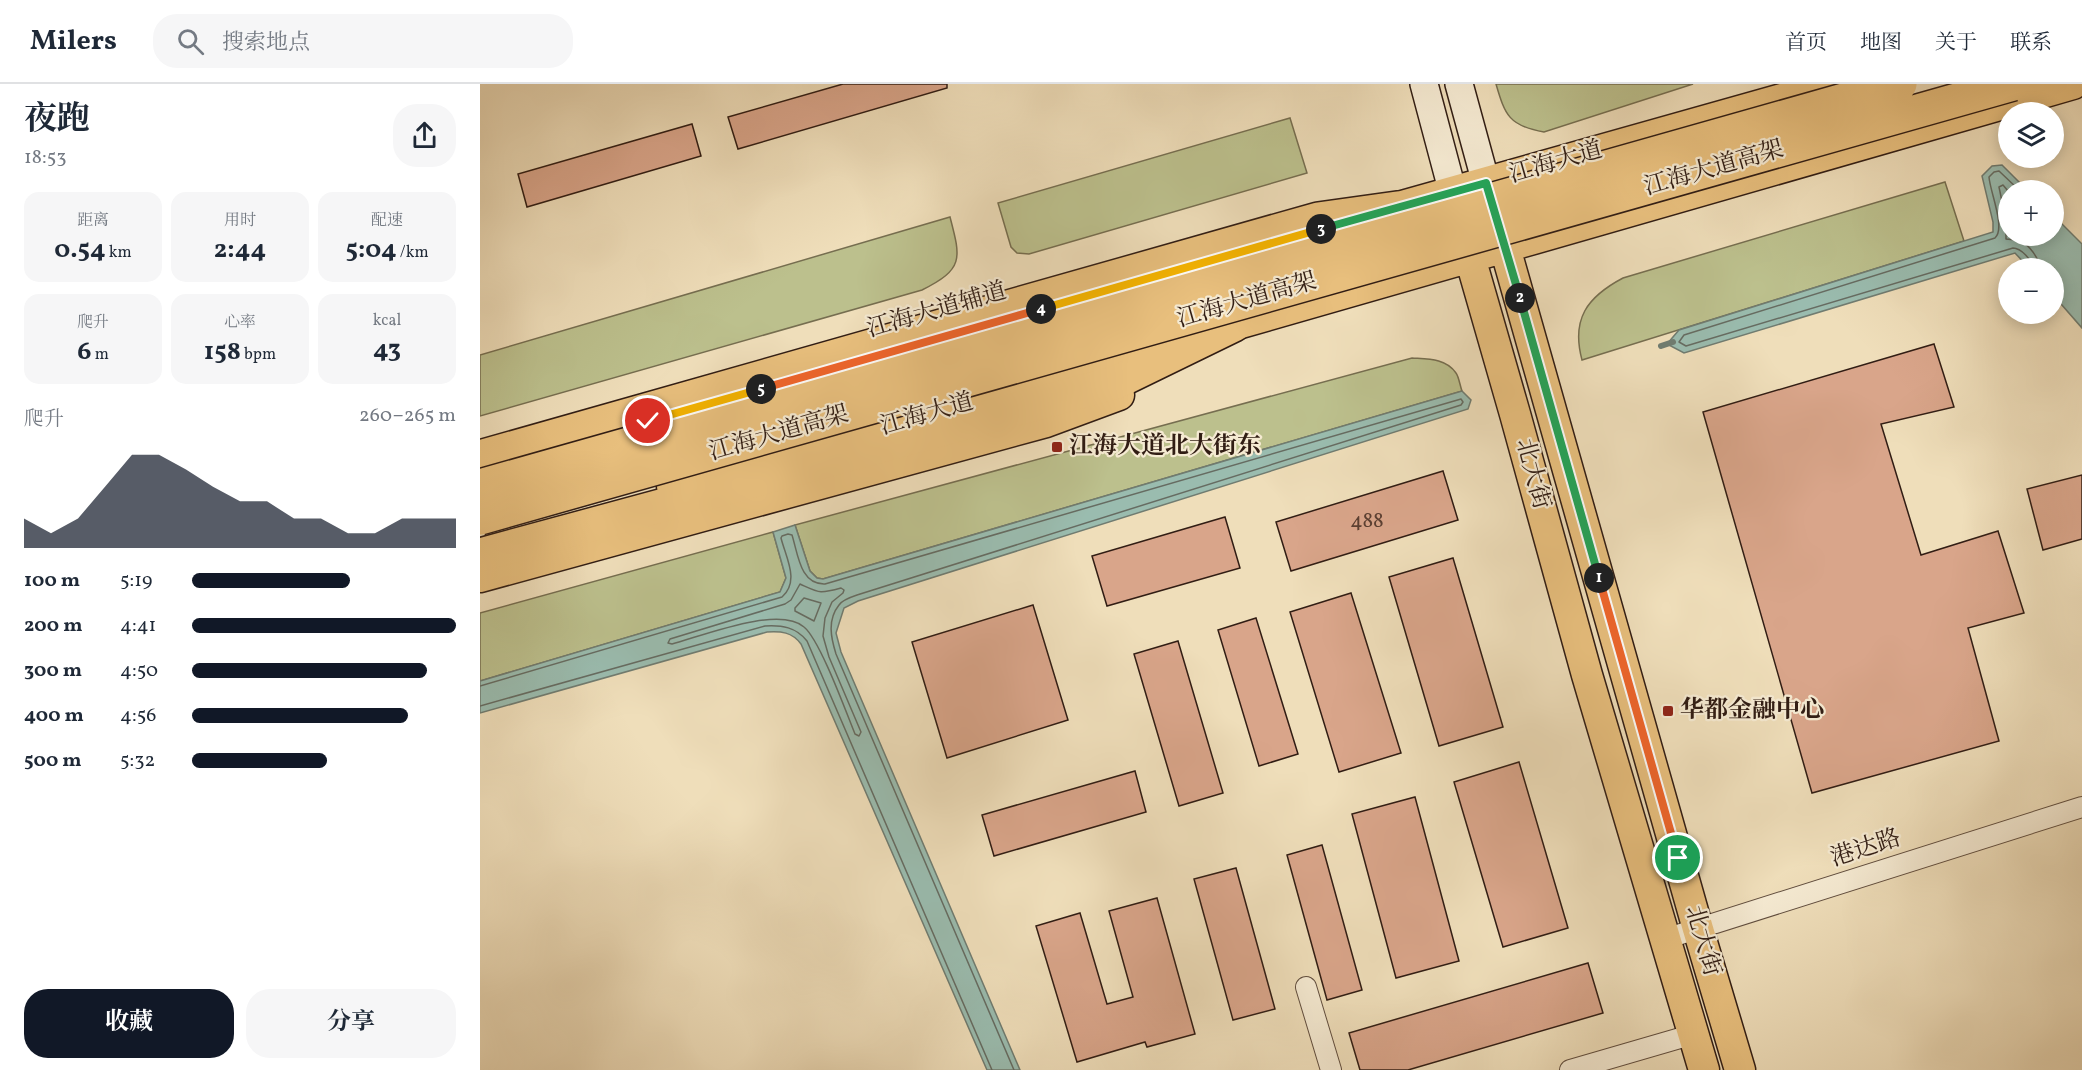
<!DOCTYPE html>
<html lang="zh">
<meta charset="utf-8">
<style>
:root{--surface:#fff;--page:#f6f6f7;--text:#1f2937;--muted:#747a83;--line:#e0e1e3;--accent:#111827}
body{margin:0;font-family:Vollkorn,"Noto Serif SC",serif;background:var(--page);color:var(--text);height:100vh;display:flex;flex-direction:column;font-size:22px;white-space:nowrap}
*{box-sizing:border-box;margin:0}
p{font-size:20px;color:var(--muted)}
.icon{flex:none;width:33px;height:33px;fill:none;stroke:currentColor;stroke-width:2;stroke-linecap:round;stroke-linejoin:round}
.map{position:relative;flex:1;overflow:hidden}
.panel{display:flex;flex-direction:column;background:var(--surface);width:480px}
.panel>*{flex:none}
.controls{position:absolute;left:1518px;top:18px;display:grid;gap:12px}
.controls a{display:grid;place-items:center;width:66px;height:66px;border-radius:50%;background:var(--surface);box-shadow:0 3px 15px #0003;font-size:30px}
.pin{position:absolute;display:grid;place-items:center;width:51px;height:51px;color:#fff;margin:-26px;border:3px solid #fff;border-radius:50%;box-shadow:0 2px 6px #0007}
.km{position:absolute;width:30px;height:30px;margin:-15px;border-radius:50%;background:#222;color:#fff;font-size:16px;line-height:30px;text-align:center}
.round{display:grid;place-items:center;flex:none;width:63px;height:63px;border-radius:24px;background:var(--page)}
.head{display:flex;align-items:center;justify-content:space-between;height:102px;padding:0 24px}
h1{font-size:33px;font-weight:700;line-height:45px}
.stats{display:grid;grid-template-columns:repeat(3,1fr);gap:9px;height:102px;padding:6px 24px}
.stats div{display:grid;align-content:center;border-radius:15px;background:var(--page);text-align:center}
.stats b{font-size:26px;font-weight:700}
.stats small{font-size:16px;font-weight:400}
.stats p{font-size:16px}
.chart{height:168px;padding:12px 24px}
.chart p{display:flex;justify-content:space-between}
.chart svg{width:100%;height:108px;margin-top:6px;fill:var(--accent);opacity:.7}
.action{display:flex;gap:12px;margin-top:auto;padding:12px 24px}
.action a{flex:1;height:69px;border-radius:24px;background:var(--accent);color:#fff;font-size:24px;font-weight:700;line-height:69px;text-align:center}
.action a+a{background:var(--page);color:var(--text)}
ul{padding:0 24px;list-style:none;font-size:20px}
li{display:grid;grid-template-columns:96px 72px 1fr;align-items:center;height:45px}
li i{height:15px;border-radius:8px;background:var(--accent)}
header{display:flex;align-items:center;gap:36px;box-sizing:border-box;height:84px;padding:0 30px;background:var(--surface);border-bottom:2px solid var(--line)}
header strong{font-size:28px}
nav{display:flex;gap:33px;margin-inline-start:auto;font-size:21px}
.search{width:420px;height:54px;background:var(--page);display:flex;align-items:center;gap:15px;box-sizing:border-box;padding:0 21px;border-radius:24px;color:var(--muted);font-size:22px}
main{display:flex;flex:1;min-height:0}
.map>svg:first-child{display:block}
.green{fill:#bcc08d;stroke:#766e50;stroke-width:1.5}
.water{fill:#9abcaf;stroke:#707c71;stroke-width:1.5}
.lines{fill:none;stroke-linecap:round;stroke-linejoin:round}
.shore{stroke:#666c62;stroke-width:1.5}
.stream{stroke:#707c71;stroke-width:6}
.building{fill:#d9a58a;stroke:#311d14;stroke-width:1.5}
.street-casing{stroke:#604d3e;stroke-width:22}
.secondary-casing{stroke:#311d14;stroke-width:30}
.primary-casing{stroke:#311d14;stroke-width:33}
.highway-casing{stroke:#311d14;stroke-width:36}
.street{stroke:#f5ead2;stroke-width:20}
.secondary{stroke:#f5ead2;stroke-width:27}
.primary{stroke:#e8bf7d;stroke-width:30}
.highway{stroke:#e8bf7d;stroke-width:33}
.highway-bridge-casing{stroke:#311d14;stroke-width:36;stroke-linecap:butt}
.highway-bridge{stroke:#e8bf7d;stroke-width:33}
.split-1-casing{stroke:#fff;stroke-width:12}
.split-2-casing{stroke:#fff;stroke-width:12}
.split-3-casing{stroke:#fff;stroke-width:12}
.split-4-casing{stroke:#fff;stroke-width:12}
.split-5-casing{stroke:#fff;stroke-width:12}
.split-6-casing{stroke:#fff;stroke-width:12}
.split-1{stroke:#f0652b;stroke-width:8}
.split-2{stroke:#22a559;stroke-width:8}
.split-3{stroke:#22a559;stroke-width:8}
.split-4{stroke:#f5b400;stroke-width:8}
.split-5{stroke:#f0652b;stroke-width:8}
.split-6{stroke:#f5b400;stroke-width:8}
.poi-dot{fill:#8f2418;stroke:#f5ead2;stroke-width:2}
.labels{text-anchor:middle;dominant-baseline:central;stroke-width:4.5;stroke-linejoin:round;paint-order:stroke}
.number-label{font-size:21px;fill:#5b3f32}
.street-label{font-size:24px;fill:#311d14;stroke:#f5ead2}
.poi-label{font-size:24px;font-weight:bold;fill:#311d14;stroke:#f5ead2;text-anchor:start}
</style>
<header>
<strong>Milers</strong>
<div class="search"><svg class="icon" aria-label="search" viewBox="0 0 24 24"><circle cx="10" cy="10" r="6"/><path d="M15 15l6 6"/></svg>搜索地点</div>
<nav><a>首页</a><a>地图</a><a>关于</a><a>联系</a></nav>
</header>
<main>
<section class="panel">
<div class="head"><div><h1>夜跑</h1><p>18:53</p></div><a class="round"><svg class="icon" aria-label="share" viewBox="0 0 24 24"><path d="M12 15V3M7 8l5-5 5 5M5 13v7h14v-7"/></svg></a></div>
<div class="stats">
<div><p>距离</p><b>0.54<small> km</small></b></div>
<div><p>用时</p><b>2:44</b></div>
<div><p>配速</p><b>5:04<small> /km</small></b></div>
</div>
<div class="stats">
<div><p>爬升</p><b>6<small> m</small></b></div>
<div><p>心率</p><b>158<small> bpm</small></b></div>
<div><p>kcal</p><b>43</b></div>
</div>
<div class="chart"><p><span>爬升</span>260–265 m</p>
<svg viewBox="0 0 160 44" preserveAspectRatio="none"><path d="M0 44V32L10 38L20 32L30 19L40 6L50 6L60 12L70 19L80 25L90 25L100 32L110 32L120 38L130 38L140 32L150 32L160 32V44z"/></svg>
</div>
<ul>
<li><b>100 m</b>5:19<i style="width:60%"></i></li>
<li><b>200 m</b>4:41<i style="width:100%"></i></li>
<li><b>300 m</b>4:50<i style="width:89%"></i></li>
<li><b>400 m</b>4:56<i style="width:82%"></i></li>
<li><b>500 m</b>5:32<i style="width:51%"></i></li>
</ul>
<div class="action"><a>收藏</a><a>分享</a></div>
</section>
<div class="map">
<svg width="1602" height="986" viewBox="0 0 1602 986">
<rect width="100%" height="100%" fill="#efdeba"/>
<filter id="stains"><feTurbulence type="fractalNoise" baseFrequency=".00333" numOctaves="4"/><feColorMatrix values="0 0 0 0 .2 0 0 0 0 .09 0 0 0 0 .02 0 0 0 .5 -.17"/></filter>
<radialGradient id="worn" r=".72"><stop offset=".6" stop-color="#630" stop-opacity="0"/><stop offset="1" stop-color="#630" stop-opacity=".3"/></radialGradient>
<path class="green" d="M1016,0H1213L1064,48C1029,42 1025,31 1016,0Z
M810,34L827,89L549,170L537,169L531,163L518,119Z
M1465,98L1484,157L1102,276C1091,235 1107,213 1143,194Z
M470,133C481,175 484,185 442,206L0,332V271Z
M932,274C947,275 966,274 976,289C979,293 980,302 982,307L343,495L337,494L330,487L315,441Z
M293,448L306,494L300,508L0,597V529Z"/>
<path class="water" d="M1522,81L1547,106H1528V152H1574V132L1602,160V244L1574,212V184H1549L1535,169L1204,269L1187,260L1199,246L1513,148V138L1502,92L1512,82Z
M982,307L991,316L988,325L378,517L364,524L356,549L361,568L540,986H507L321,560C312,548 301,547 287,548L0,629V597L300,508L306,494L293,448L315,441L330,487L337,494L343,495Z"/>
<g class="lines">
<path class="shore" d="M1539,106L1519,87L1514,88L1509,93C1510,108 1526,144 1515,154L1204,251L1199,258L1206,262L1533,164C1541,164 1552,176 1553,184
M1528,107L1523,101L1519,103L1526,137V155C1530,156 1535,155 1540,157C1550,161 1559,175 1560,184
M320,500C340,509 339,510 361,504L364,506L363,509L352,518L345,534L343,552L349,573L381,648L379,652L375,650C366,628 340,556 324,543C299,521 222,552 192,560L188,559L190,555L305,520L311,516Z
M324,514L341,519L334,537L315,527V524Z
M0,602L302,513C320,497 306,474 301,454L302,452L308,450L312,451C318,470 320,501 345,500L981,315L983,318L981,321L377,511C371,513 362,516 359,521C347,536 351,554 356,570L534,986
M0,622L285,542C302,541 316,543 327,557L512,986"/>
<path class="stream" d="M1181,262L1193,258"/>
</g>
<path class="building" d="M363,0H467V4L258,65L248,33Z
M212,40L221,72L47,123L38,90Z
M1454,260L1474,323L1401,340L1441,471L1518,447L1544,529L1488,544L1519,657L1332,709L1223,328Z
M963,387L978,436L811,487L796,438Z
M1602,391V455L1563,466L1547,405Z
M745,433L760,484L627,522L612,472Z
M973,474L1023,643L959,662L909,493Z
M871,509L921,669L859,688L810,528Z
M553,521L588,636L467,674L432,558Z
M776,534L818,670L779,682L738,546Z
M698,557L743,709L699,722L654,570Z
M1039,678L1088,844L1023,863L974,698Z
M655,687L666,728L514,772L502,731Z
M935,713L979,877L916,894L872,730Z
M842,761L882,906L847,916L807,771Z
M756,784L795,925L753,936L714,795Z
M677,814L715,950L667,963L665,958L597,978L556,842L600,829L627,920L653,913L629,827Z
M1108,879L1123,929L928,986H880L869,949Z"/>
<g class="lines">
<g class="street-casing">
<path id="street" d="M1185,855L1602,723
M826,903L851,986
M1090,986L1214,950"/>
</g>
<g class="secondary-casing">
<path id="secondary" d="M944,0L973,109
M979,0L1006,99"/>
</g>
<g class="primary-casing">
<path id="primary" d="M894,130L1355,0
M1020,146L1218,845L1260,986
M985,156L1035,330L1107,591L1224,986
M192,402L631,279L754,241L1593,0
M0,493L566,338L639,311"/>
</g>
<g class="highway-casing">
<path id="highway" d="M0,373L838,135L917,124
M0,471L637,298L754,241"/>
</g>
<use href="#street" class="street"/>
<use href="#secondary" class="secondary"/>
<use href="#primary" class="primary"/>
<use href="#highway" class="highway"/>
<g class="highway-bridge-casing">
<path id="highway-bridge" d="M0,402L1420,0
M0,434L1533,0"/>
</g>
<use href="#highway-bridge" class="highway-bridge"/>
</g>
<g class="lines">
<g class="split-1-casing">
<path id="split-1" d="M1119,494L1198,774"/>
</g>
<g class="split-2-casing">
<path id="split-2" d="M1040,214L1119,494"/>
</g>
<g class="split-3-casing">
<path id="split-3" d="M841,145L1006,99L1040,214"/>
</g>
<g class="split-4-casing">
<path id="split-4" d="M561,225L841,145"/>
</g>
<g class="split-5-casing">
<path id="split-5" d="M281,305L561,225"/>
</g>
<g class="split-6-casing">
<path id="split-6" d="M168,337L281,305"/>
</g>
<use href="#split-1" class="split-1"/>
<use href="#split-2" class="split-2"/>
<use href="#split-3" class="split-3"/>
<use href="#split-4" class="split-4"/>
<use href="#split-5" class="split-5"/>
<use href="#split-6" class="split-6"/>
</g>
<g class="poi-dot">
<rect x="571" y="357" width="12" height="12" rx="3"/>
<rect x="1182" y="621" width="12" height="12" rx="3"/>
</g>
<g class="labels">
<g class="number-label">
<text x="887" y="437">488</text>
</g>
<g class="street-label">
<text transform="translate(1076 79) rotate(-16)">江海大道</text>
<text transform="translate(1234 85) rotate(-16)">江海大道高架</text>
<text transform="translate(767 217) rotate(-16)">江海大道高架</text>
<text transform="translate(457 227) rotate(-16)">江海大道辅道</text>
<text transform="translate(447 331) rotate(-16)">江海大道</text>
<text transform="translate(299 350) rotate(-16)">江海大道高架</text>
<text transform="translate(1052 390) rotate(75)">北大街</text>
<text transform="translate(1386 765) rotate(-18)">港达路</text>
<text transform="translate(1222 857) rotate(74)">北大街</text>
</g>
<g class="poi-label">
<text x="589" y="363">江海大道北大街东</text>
<text x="1200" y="627">华都金融中心</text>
</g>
</g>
<rect width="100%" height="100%" filter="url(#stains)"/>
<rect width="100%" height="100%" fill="url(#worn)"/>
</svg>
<div class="controls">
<a><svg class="icon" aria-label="layers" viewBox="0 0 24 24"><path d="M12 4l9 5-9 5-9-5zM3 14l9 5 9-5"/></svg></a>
<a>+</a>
<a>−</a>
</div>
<div class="pin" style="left:1198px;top:774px;background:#1e9e55"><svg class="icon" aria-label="arrive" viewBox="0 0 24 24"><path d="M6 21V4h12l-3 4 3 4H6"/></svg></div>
<div class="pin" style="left:168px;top:337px;background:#d93025"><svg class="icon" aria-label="check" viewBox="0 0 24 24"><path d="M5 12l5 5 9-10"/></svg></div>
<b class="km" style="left:1119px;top:494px">1</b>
<b class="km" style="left:1040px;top:214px">2</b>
<b class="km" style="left:841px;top:145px">3</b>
<b class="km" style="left:561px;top:225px">4</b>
<b class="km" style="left:281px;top:305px">5</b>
</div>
</main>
